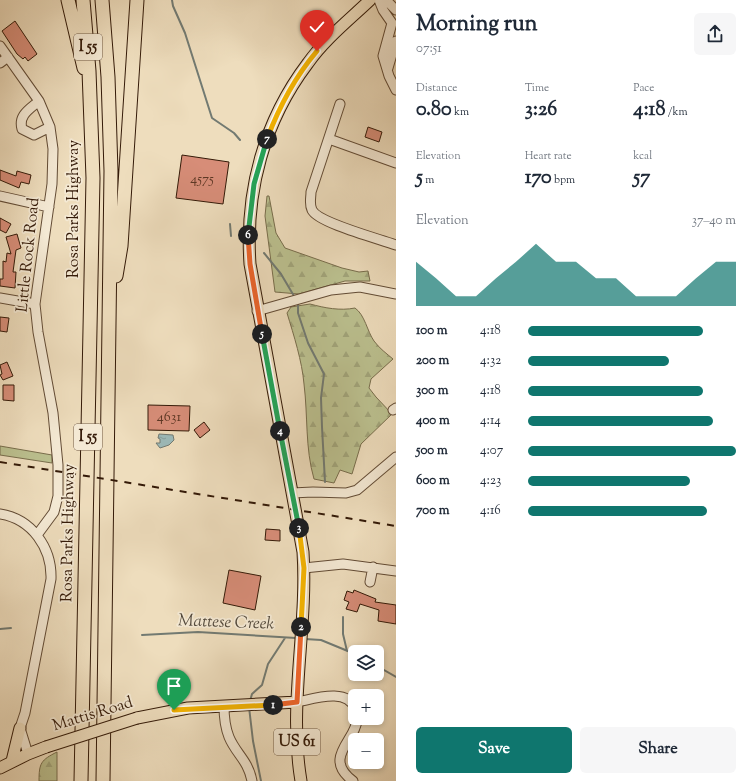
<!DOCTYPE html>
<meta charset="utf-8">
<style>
:root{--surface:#fff;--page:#f6f6f7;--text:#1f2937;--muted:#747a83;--accent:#0f766e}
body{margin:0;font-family:"Sorts Mill Goudy",serif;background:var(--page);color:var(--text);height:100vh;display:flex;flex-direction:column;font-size:15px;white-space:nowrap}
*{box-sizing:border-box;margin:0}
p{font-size:13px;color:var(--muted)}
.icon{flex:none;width:22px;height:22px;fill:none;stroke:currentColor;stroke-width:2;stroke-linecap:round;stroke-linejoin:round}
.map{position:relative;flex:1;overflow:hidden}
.details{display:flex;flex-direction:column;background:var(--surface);width:360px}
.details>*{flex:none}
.fabs{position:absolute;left:348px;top:645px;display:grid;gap:8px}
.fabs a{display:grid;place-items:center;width:36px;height:36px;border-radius:6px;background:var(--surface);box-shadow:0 2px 6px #0003;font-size:20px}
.pin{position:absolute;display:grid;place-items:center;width:34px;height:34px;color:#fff;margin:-41px -17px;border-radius:50% 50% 50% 0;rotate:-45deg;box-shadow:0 0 4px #0007}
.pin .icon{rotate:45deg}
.km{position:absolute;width:20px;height:20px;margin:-10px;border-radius:50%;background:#222;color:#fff;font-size:11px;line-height:20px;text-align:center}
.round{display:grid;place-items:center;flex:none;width:42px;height:42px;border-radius:6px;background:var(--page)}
.overview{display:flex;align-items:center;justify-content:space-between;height:68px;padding:0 20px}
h1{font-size:22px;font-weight:800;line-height:30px}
.metrics{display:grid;grid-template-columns:repeat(3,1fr);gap:6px;height:68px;padding:4px 20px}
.metrics div{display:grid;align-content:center}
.metrics b{font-size:20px;font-weight:800}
.metrics small{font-size:11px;font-weight:400}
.metrics p{font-size:11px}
.chart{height:112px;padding:8px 20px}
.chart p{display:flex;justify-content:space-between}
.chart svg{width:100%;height:72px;margin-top:4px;fill:var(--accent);opacity:.7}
.cta{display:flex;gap:8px;margin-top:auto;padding:8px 20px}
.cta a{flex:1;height:46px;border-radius:6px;background:var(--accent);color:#fff;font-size:16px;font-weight:800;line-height:46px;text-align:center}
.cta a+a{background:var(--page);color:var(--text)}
ul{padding:0 20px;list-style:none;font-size:13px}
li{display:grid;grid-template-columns:64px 48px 1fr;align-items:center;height:30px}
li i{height:10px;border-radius:5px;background:var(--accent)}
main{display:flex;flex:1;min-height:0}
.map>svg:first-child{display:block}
.grass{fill:#bbc08f;stroke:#786d4c}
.forest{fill:url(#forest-firs);stroke:#786d4c}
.water{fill:url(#water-ripples);stroke:#727a72}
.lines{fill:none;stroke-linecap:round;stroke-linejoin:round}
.stream{stroke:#727a72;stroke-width:2}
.building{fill:#d78d78;stroke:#341a08}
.minor-casing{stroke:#624b35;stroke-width:11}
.major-casing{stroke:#341a08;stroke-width:13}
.highway-casing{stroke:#341a08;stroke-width:15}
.minor{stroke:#f4e9d4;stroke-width:9}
.major{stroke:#eeddbd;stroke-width:11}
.highway{stroke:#eeddbd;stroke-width:13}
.rail{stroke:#341a08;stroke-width:2;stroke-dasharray:7 7;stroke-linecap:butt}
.major-bridge-casing{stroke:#341a08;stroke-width:13;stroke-linecap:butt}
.major-bridge{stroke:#eeddbd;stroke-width:11}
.split-1-casing{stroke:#fff;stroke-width:8}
.split-2-casing{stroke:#fff;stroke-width:8}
.split-3-casing{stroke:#fff;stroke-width:8}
.split-4-casing{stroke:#fff;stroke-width:8}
.split-5-casing{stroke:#fff;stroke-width:8}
.split-6-casing{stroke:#fff;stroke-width:8}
.split-7-casing{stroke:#fff;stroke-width:8}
.split-8-casing{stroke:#fff;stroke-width:8}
.split-1{stroke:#f5b400;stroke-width:5}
.split-2{stroke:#f0652b;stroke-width:5}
.split-3{stroke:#f5b400;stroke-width:5}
.split-4{stroke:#22a559;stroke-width:5}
.split-5{stroke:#22a559;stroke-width:5}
.split-6{stroke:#f0652b;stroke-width:5}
.split-7{stroke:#22a559;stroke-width:5}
.split-8{stroke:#f5b400;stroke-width:5}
.labels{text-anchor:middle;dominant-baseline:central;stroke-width:3.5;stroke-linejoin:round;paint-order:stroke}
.number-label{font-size:14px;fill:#5d3724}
.shield{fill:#f4e9d4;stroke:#6e5845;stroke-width:1}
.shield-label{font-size:15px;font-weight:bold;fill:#341a08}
.street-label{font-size:16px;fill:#341a08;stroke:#f4e9d4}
.water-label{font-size:17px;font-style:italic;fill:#534a3d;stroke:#f4e9d4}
</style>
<main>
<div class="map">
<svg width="396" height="781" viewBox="0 0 396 781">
<defs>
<pattern id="forest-firs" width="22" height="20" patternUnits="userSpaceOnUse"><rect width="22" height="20" fill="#bbc08f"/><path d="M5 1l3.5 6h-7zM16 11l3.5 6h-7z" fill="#a1a47a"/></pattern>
<pattern id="water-ripples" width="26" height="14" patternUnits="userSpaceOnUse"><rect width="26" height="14" fill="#9cbab9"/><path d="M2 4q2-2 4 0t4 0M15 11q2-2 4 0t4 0" fill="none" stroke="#879f9e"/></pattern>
</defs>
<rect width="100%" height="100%" fill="#eeddbd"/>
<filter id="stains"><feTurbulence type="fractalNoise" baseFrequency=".005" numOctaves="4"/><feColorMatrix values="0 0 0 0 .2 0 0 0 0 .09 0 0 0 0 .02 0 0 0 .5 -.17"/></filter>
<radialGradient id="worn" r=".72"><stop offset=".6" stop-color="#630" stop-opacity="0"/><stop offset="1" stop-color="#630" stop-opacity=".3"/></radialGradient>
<path class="grass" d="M0,446L52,455V463L0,455Z"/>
<path class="forest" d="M267,196H269L276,233L285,248L342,268L359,272L368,271L370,281H345L299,294L275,292L265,216Z
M310,304C325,308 340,311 355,308C365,315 367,331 374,341C379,348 387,354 393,359L371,379L369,388L376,397L392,414L361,444L352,474L340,470L334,483L314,479C305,448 308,416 304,384C302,361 294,336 287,313L291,307Z
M57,752V781H39C39,763 41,760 57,752Z"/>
<path class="water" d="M159,434L173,435L174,440L169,445L160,448L156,443H160V439L158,438Z"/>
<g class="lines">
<path class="stream" d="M172,0L173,6L185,33L212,118L234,133L240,140
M230,224L231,236
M264,253L281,274L294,296
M298,303V313L308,343L324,374L321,398L322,427L325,482
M343,617V634L347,651
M0,629L11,628
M142,635L198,632L296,638
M305,639L321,640L355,654
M377,666L396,677
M250,701L252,694L262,685L268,664L285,638
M249,707L253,741L261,781"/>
</g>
<path class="building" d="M15,21L37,54L28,61L25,57L23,59L17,54L2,31Z
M368,127L382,132L379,142L365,137Z
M182,155L229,162L223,204L176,198Z
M0,170L16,176L17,171L31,175L29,184L21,182L19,188L0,180Z
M0,218L11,224L6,233L0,230Z
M17,234L21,248L16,250L13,272H16L15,288L0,286V279H3V261L6,262L7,253L11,254L6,237Z
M0,317L9,318L7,332L0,331Z
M7,362L13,376L3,380L0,375L2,374L0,365Z
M3,385H14V401L3,400Z
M148,405L190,406L189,431L148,430Z
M204,422L210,430L200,438L194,430Z
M266,529L280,530V541L265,540Z
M229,570L261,576L255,610L223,603Z
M354,590L376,599L375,602L396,605V624L378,621L379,610L360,604L357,612L346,609L349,602L344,600L347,591L353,593Z"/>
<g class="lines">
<g class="minor-casing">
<path id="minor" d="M379,0L383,10L392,23L383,56L389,76L396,90
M386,0L396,10
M0,46L39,101L50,127L53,149L52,184L35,304L38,332L53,413L58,465V496L54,512L37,535
M0,63L8,57
M388,68L396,41
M39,101C30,109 18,115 22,129L34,135L50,127
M340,104L311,192C311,198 309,204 312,210C318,223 380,239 396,245
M329,139L396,163
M0,196L49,207
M0,298L35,304
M257,311L331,290L360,287L396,294
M393,410L396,408
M292,493L313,492L346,493L357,490L396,457
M0,514C32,519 52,548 51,579L25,713L20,728L28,754
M304,568L343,564L396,571
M370,582L373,567
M297,702C313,699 348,687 355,709
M224,706C224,717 225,727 229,737C236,754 248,760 252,781
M353,781C321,757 358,739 357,718"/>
</g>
<g class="major-casing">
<path id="major" d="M137,718L188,708L297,702
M12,761L20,728
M0,768L28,754L46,747
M301,781C288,704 308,628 303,552L250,264C245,191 264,121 308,63C325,39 349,20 370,0"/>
</g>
<g class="highway-casing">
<path id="highway" d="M68,0L84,68
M102,0L108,77L111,171L103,781
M116,276L121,246L137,0
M81,781L93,178L89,71L83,0"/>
</g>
<use href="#minor" class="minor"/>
<use href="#major" class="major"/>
<use href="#highway" class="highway"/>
<path class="rail" d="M0,462L396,526"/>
<g class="major-bridge-casing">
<path id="major-bridge" d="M46,747L137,718"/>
</g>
<use href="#major-bridge" class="major-bridge"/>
</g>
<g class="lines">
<g class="split-1-casing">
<path id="split-1" d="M174,710L273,705"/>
</g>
<g class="split-2-casing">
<path id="split-2" d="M273,705L297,702L301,627"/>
</g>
<g class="split-3-casing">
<path id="split-3" d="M299,528L304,568L301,627"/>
</g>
<g class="split-4-casing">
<path id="split-4" d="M280,431L299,528"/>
</g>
<g class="split-5-casing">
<path id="split-5" d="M262,334L280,431"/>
</g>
<g class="split-6-casing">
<path id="split-6" d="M248,235L250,264L262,334"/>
</g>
<g class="split-7-casing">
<path id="split-7" d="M248,235L254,184L267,139"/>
</g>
<g class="split-8-casing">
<path id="split-8" d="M267,139C279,107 295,77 317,51"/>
</g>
<use href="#split-1" class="split-1"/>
<use href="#split-2" class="split-2"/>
<use href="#split-3" class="split-3"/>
<use href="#split-4" class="split-4"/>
<use href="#split-5" class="split-5"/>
<use href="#split-6" class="split-6"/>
<use href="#split-7" class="split-7"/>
<use href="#split-8" class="split-8"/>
</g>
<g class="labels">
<g class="number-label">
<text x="202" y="180">4575</text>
<text x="169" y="418">4631</text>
</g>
<g class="shield">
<rect x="74" y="34" width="28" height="26" rx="3"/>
<rect x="74" y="424" width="28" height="26" rx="3"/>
<rect x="274" y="729" width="46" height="26" rx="3"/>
</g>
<g class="shield-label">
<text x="88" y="47">I 55</text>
<text x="88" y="437">I 55</text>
<text x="297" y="742">US 61</text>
</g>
<g class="street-label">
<text transform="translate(74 209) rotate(-90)">Rosa Parks Highway</text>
<text transform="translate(29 255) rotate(-84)">Little Rock Road</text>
<text transform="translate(69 533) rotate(-89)">Rosa Parks Highway</text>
<text transform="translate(93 715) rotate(-17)">Mattis Road</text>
</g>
<g class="water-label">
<text transform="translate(226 623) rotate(2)">Mattese Creek</text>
</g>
</g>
<rect width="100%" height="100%" filter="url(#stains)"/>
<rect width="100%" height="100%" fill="url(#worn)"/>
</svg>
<div class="fabs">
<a><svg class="icon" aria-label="layers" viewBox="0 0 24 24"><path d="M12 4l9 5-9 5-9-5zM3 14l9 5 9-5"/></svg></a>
<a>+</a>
<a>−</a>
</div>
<div class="pin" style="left:174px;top:710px;background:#1e9e55"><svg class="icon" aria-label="arrive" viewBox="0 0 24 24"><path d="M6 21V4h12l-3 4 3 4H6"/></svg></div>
<div class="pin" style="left:317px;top:51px;background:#d93025"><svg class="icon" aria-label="check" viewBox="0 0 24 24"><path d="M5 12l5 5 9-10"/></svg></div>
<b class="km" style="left:273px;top:705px">1</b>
<b class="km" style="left:301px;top:627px">2</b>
<b class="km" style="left:299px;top:528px">3</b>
<b class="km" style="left:280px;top:431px">4</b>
<b class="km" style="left:262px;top:334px">5</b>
<b class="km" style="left:248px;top:235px">6</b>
<b class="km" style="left:267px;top:139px">7</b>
</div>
<section class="details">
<div class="overview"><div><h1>Morning run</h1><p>07:51</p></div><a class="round"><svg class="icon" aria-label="share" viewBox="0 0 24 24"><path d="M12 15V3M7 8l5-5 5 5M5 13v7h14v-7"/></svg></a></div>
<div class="metrics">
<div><p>Distance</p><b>0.80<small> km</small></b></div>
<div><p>Time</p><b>3:26</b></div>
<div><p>Pace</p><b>4:18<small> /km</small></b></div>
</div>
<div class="metrics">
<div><p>Elevation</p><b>5<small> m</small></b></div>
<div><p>Heart rate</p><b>170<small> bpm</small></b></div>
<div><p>kcal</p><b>57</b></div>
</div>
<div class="chart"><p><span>Elevation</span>37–40 m</p>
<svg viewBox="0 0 160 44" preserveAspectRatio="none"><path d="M0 44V17L10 27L20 38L30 38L40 27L50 17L60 6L70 17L80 17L90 27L100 27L110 38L120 38L130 38L140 27L150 17L160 17V44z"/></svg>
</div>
<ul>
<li><b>100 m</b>4:18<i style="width:84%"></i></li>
<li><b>200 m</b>4:32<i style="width:68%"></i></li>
<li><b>300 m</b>4:18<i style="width:84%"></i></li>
<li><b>400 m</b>4:14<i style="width:89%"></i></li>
<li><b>500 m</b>4:07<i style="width:100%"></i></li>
<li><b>600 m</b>4:23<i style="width:78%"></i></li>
<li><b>700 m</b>4:16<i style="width:86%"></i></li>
</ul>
<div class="cta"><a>Save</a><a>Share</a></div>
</section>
</main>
